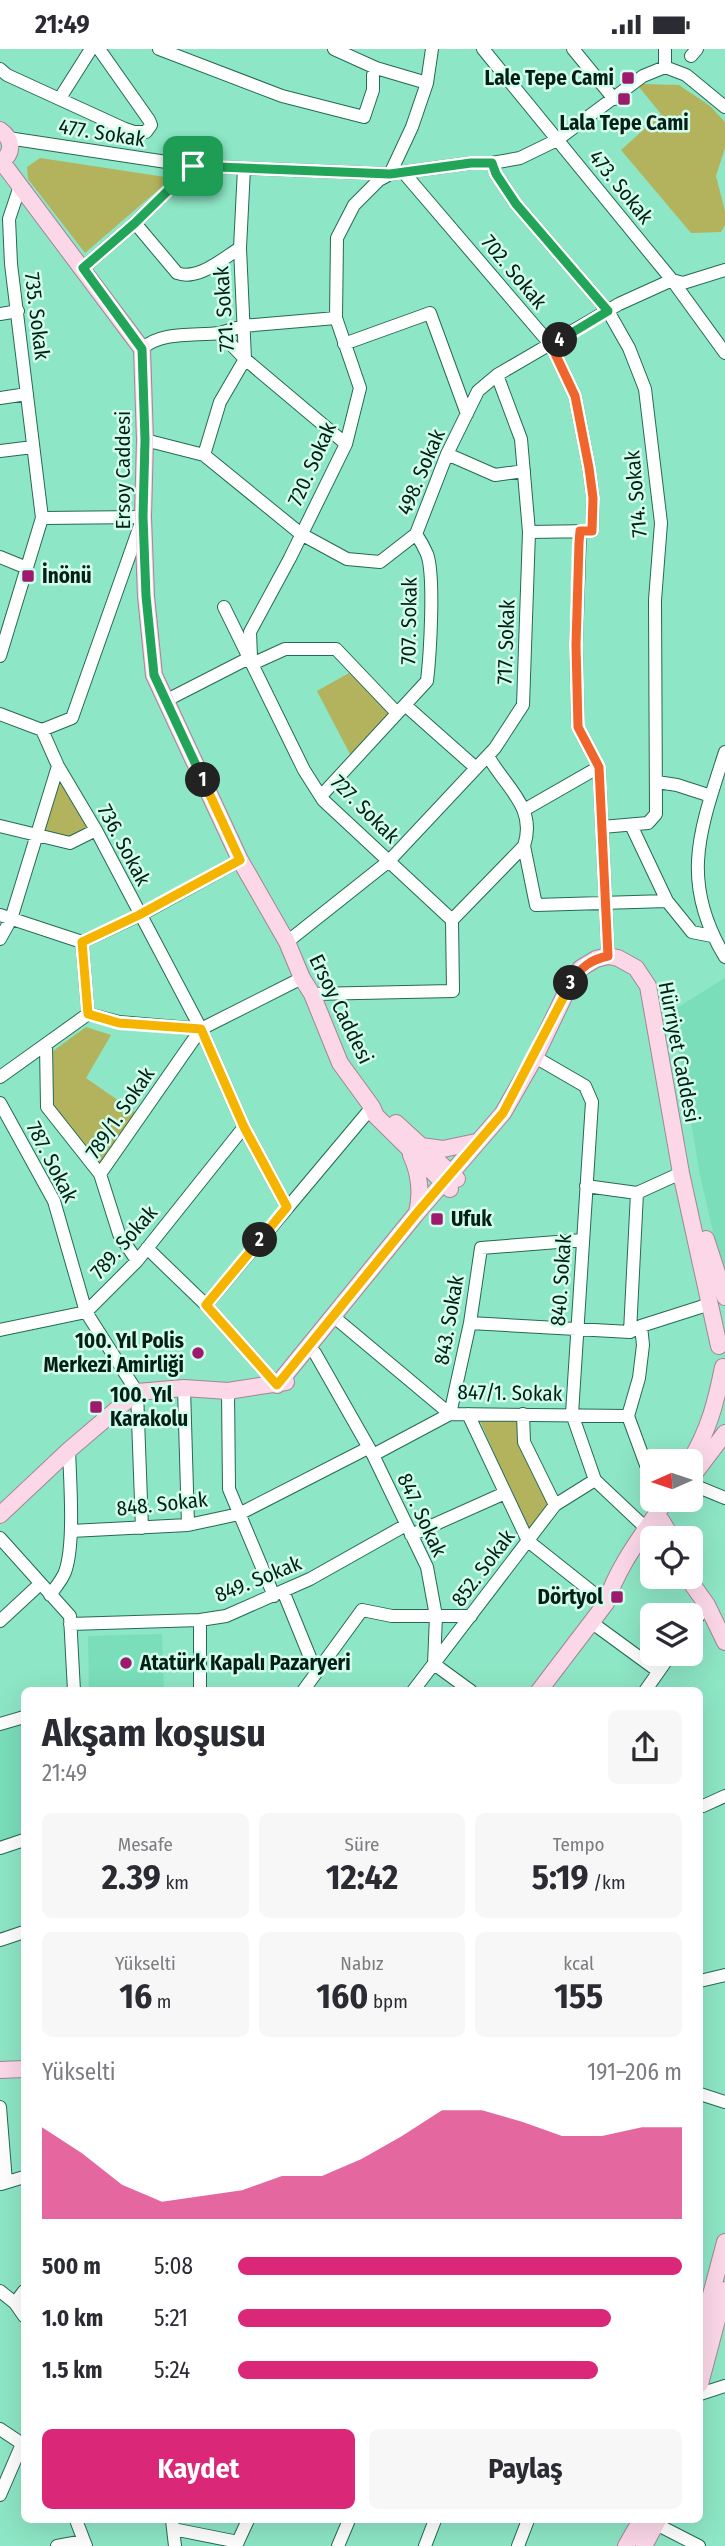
<!DOCTYPE html>
<html lang="tr">
<meta charset="utf-8">
<style>
:root{--surface:#fff;--page:#f7f7f7;--text:#2b2b33;--muted:#7c7c81;--accent:#db2777}
body{margin:0;font-family:"Fira Sans Condensed",sans-serif;background:var(--page);color:var(--text);height:100vh;display:flex;flex-direction:column;font-size:26px;white-space:nowrap}
*{box-sizing:border-box;margin:0}
p{font-size:23px;color:var(--muted)}
.icon{flex:none;width:38px;height:38px;fill:none;stroke:currentColor;stroke-width:2;stroke-linecap:round;stroke-linejoin:round}
.map{position:relative;flex:1;overflow:hidden}
.panel{position:absolute;left:21px;top:1638px;width:682px;height:836px;display:flex;flex-direction:column;background:var(--surface);border-radius:10px;box-shadow:0 7px 28px #0002}
.panel>*{flex:none}
.needle{width:46px;rotate:267deg}
.buttons{position:absolute;left:640px;top:1400px;display:grid;gap:14px}
.buttons a{display:grid;place-items:center;width:63px;height:63px;border-radius:10px;background:var(--surface);box-shadow:0 7px 28px #0002;font-size:35px}
.pin{position:absolute;display:grid;place-items:center;width:60px;height:60px;color:#fff;margin:-30px;border-radius:14px;box-shadow:0 4px 10px #0006}
.km{position:absolute;width:35px;height:35px;margin:-18px;border-radius:50%;background:#222;color:#fff;font-size:19px;line-height:35px;text-align:center}
.round{display:grid;place-items:center;flex:none;width:74px;height:74px;border-radius:10px;background:var(--page)}
.overview{display:flex;align-items:center;justify-content:space-between;height:119px;padding:0 21px}
h1{font-size:38px;font-weight:700;line-height:52px}
.metrics{display:grid;grid-template-columns:repeat(3,1fr);gap:10px;height:119px;padding:7px 21px}
.metrics div{display:grid;align-content:center;border-radius:10px;background:var(--page);text-align:center}
.metrics b{font-size:35px;font-weight:700}
.metrics small{font-size:19px;font-weight:400}
.metrics p{font-size:19px}
.chart{height:196px;padding:14px 21px}
.chart p{display:flex;justify-content:space-between}
.chart svg{width:100%;height:126px;margin-top:7px;fill:var(--accent);opacity:.7}
.action{display:flex;gap:14px;margin-top:auto;padding:14px 21px}
.action a{flex:1;height:80px;border-radius:10px;background:var(--accent);color:#fff;font-size:28px;font-weight:700;line-height:80px;text-align:center}
.action a+a{background:var(--page);color:var(--text)}
ul{padding:0 21px;list-style:none;font-size:23px}
li{display:grid;grid-template-columns:112px 84px 1fr;align-items:center;height:52px}
li i{height:18px;border-radius:9px;background:var(--accent)}
.status{display:flex;justify-content:space-between;align-items:center;height:49px;padding:0 35px;background:var(--surface);direction:ltr}
.status svg{height:19px;fill:currentColor}
.map>svg:first-child{display:block}
.built{fill:#7adeba}
.green{fill:#b3b35d}
.lines{fill:none;stroke-linecap:round;stroke-linejoin:round}
.minor-casing{stroke:#256a54;stroke-width:14}
.major-casing{stroke:#a28695;stroke-width:18}
.minor{stroke:#fff;stroke-width:12}
.major{stroke:#fbd7e8;stroke-width:16}
.split-1-casing{stroke:#fff;stroke-width:14}
.split-2-casing{stroke:#fff;stroke-width:14}
.split-3-casing{stroke:#fff;stroke-width:14}
.split-4-casing{stroke:#fff;stroke-width:14}
.split-5-casing{stroke:#fff;stroke-width:14}
.split-1{stroke:#22a559;stroke-width:9}
.split-2{stroke:#f5b400;stroke-width:9}
.split-3{stroke:#f5b400;stroke-width:9}
.split-4{stroke:#f0652b;stroke-width:9}
.split-5{stroke:#22a559;stroke-width:9}
.poi-dot{fill:#9d1a6c;stroke:#d3fdec;stroke-width:2.5}
.labels{text-anchor:middle;dominant-baseline:central;stroke-width:5;stroke-linejoin:round;paint-order:stroke}
.poi-label{font-size:21px;font-weight:bold;fill:#031f16;stroke:#d3fdec;text-anchor:start}
.street-label{font-size:21px;fill:#031f16;stroke:#d3fdec}
</style>
<div class="status"><b>21:49</b><svg viewBox="0 0 49 12"><path d="M0 12V9h3v3zM5 12V6h3v6zM10 12V3h3v9zM15 12V0h3v12zM26 1h20v11H26zM47 4h2v5h-2z"/></svg></div>
<div class="map">
<svg width="725" height="2497" viewBox="0 0 725 2497">
<rect width="100%" height="100%" fill="#8de6c5"/>
<path class="built" d="M725,929V1235L700,1126L672,962Z
M162,1585L164,1641H89L88,1587Z
M24,1675V1788L0,1795V1682Z"/>
<path class="green" d="M643,35L679,36L710,57L725,73V99L716,127L725,162V176L721,183L691,184L621,101L661,65L639,38Z
M40,109L172,129L85,204L28,130L27,118Z
M349,624L392,664L351,707L317,642Z
M59,725L93,780L69,790L39,784Z
M86,978L111,986L86,1029L139,1066L100,1121L51,1059L49,1005Z
M478,1367L521,1368L550,1457L529,1484Z"/>
<g class="lines">
<g class="minor-casing">
<path id="minor" d="M159,0L282,47L364,68L373,41V26L376,19
M334,0L376,19L427,34
M483,0L672,231L725,304
M573,0L614,50
M665,0V18
M691,7L697,0
M665,18L686,26L725,58
M0,20L7,26L125,80L134,83H146L151,76L149,71L99,0
M60,49L91,0
M8,89L193,117L390,125L471,114H492L520,109L557,91L643,27L665,18
M492,114L496,125L516,155L608,262L629,299L645,340L661,474L655,551L656,765L648,774L602,778
M244,119L240,199L245,310
M404,124L551,296L575,347L589,419L593,449L592,482L529,483
M135,174L177,224C198,232 222,210 240,199
M83,219L135,174L193,117
M0,265L18,262
M220,284L243,277L336,269
M344,295L430,264L467,365
M142,300C160,282 195,287 220,284L245,310L346,395
M0,349L27,345
M145,391L204,406L301,485L347,510L380,513L416,485L447,405L478,342L497,326L619,255L672,231L683,234L725,221
M0,402L33,398
M447,405L495,426L524,422
M204,406L220,353L245,310
M42,469L143,468L72,669L42,681
M580,482L576,596L578,678L599,718L608,907
M0,508L27,519
M224,558L304,721L323,751L452,871L453,942L312,945
M0,607L42,469L11,215L9,170L20,137
M251,608L250,583L290,509L346,395L360,339L336,269L337,189L354,156L379,131L390,125L412,78L427,34L432,0
M254,614L285,600H336L397,664
M165,652L251,608
M405,656L476,719
M0,665L42,681L58,717L96,781L201,980L244,1078L287,1158
M725,703C700,781 679,832 725,908
M657,733L677,736L711,747
M321,747L427,632C430,607 435,526 427,505C424,498 420,491 416,485
M524,761L599,718
M631,776L667,852L692,883L712,887
M0,777L70,794L96,781
M524,797L536,856L667,852
M0,866L82,893L140,866L240,811
M452,871L524,797C537,758 505,738 488,707
M0,890L11,870L58,717
M287,893L389,812L495,699L523,656L529,483L521,390L497,326
M88,965L119,973L201,980
M46,995L47,1058L100,1125
M535,1008L585,1037L592,1053L572,1365L595,1431L647,1480L650,1486
M0,1028L88,965L82,893
M0,1054L54,1152L86,1263L137,1343L142,1479
M586,1137L637,1144L681,1124
M147,1199L206,1256L277,1336
M137,1212L119,1185L100,1125L201,980L302,929
M206,1256L372,1058
M340,1273L450,1365L628,1367
M470,1274L630,1283L641,1277L710,1255
M641,1277L643,1296L639,1329L628,1367L646,1416L653,1418
M0,1281L86,1263L137,1212L244,1078
M630,1283L637,1144
M315,1304L373,1406L427,1518L436,1567L434,1615L471,1642
M184,1339L188,1476
M228,1342L229,1440L274,1547
M468,1365L528,1492L606,1554
M523,1365L524,1393L555,1456
M373,1406L450,1365L470,1274L481,1199L583,1191
M691,1435L725,1449
M71,1482L188,1476L239,1465L368,1399
M411,1486L505,1444
M0,1489L70,1567L74,1642
M283,1542L316,1623
M50,1546C55,1539 62,1531 65,1523C75,1496 70,1432 69,1401
M0,1572L40,1535
M591,1573L658,1622
M70,1575L200,1571L226,1567L310,1530L406,1476
M691,1577L707,1556
M200,1642V1571
M303,1642L362,1561L392,1567H471
M413,1642L555,1456L595,1431
M645,1642L671,1605
M0,1675L24,1668
M703,1757L725,1747
M0,1799L24,1791
M0,1891L24,1883
M700,1932L725,1926
M700,2045L725,2053
M0,2058L6,2133
M1,2135L24,2128
M0,2242L15,2254L24,2267
M15,2254L24,2242
M700,2345L725,2337
M0,2380L24,2396
M0,2446L22,2395
M76,2471L86,2497
M172,2471L175,2497
M656,2475L699,2497
M173,2480L238,2493
M57,2497L84,2492
M236,2497L248,2471
M338,2497L349,2471
M425,2497L435,2471
M518,2497L528,2471"/>
</g>
<g class="major-casing">
<path id="major" d="M0,81C13,90 14,105 0,113
M2,113L142,300L145,391L143,468L146,547L154,626L240,811L287,893L302,929L312,945L340,1014L372,1058L376,1067L450,1140
M396,1074L457,1130
M421,1097L443,1100L476,1093
M411,1106C419,1123 422,1144 417,1163
M706,1190L725,1248
M277,1336L416,1165L503,1064L535,1008L572,931L581,919L596,910L608,907L618,909L636,919L648,937L681,1124L719,1297
M690,1412C709,1381 716,1353 723,1318
M691,1429L725,1384
M0,1466L69,1401L137,1343L184,1339L228,1342L286,1333
M661,1471L672,1489
M687,1528L707,1556L725,1593
M539,1642L606,1554C618,1516 644,1484 666,1451
M0,2021L24,2020
M700,2287L725,2193
M700,2335L725,2241
M626,2497L641,2471
M644,2497L658,2471"/>
</g>
<use href="#minor" class="minor"/>
<use href="#major" class="major"/>
</g>
<g class="lines">
<g class="split-1-casing">
<path id="split-1" d="M193,117L135,174L83,219L142,300L145,391L143,468L146,547L154,626L203,731"/>
</g>
<g class="split-2-casing">
<path id="split-2" d="M203,731L240,811L139,866L82,893L88,965L119,974L201,980L244,1078L287,1158L260,1191"/>
</g>
<g class="split-3-casing">
<path id="split-3" d="M260,1191L206,1256L277,1336L416,1165L503,1064L571,934"/>
</g>
<g class="split-4-casing">
<path id="split-4" d="M560,291L551,296L575,347L589,419L593,449L592,482H580L579,494L576,596L578,678L599,718L608,907C590,911 581,918 571,934"/>
</g>
<g class="split-5-casing">
<path id="split-5" d="M193,117L390,125L471,114H492L496,125L516,155L608,262L560,291"/>
</g>
<use href="#split-1" class="split-1"/>
<use href="#split-2" class="split-2"/>
<use href="#split-3" class="split-3"/>
<use href="#split-4" class="split-4"/>
<use href="#split-5" class="split-5"/>
</g>
<g class="poi-dot">
<rect x="621" y="22" width="14" height="14" rx="3.5"/>
<rect x="617" y="43" width="14" height="14" rx="3.5"/>
<rect x="21" y="520" width="14" height="14" rx="3.5"/>
<rect x="430" y="1163" width="14" height="14" rx="3.5"/>
<circle cx="198" cy="1304" r="7"/>
<rect x="89" y="1351" width="14" height="14" rx="3.5"/>
<rect x="610" y="1541" width="14" height="14" rx="3.5"/>
<circle cx="126" cy="1614" r="7"/>
</g>
<g class="labels">
<g class="poi-label">
<text x="614" y="29" text-anchor="end">Lale Tepe Cami</text>
<text x="624" y="74" text-anchor="middle">Lala Tepe Cami</text>
<text x="42" y="527">İnönü</text>
<text x="451" y="1170">Ufuk</text>
<text x="184" y="1292" text-anchor="end">100. Yıl Polis<tspan x="184" dy="24">Merkezi Amirliği</tspan></text>
<text x="110" y="1346">100. Yıl<tspan x="110" dy="24">Karakolu</tspan></text>
<text x="603" y="1548" text-anchor="end">Dörtyol</text>
<text x="140" y="1614">Atatürk Kapalı Pazaryeri</text>
</g>
<g class="street-label">
<text transform="translate(102 84) rotate(9)">477. Sokak</text>
<text transform="translate(621 138) rotate(51)">473. Sokak</text>
<text transform="translate(514 223) rotate(50)">702. Sokak</text>
<text transform="translate(224 260) rotate(-94)">721. Sokak</text>
<text transform="translate(37 267) rotate(83)">735. Sokak</text>
<text transform="translate(312 415) rotate(-66)">720. Sokak</text>
<text transform="translate(123 421) rotate(-90)">Ersoy Caddesi</text>
<text transform="translate(421 423) rotate(-67)">498. Sokak</text>
<text transform="translate(636 445) rotate(-95)">714. Sokak</text>
<text transform="translate(409 572) rotate(-89)">707. Sokak</text>
<text transform="translate(506 593) rotate(-88)">717. Sokak</text>
<text transform="translate(365 760) rotate(45)">727. Sokak</text>
<text transform="translate(124 796) rotate(62)">736. Sokak</text>
<text transform="translate(341 960) rotate(64)">Ersoy Caddesi</text>
<text transform="translate(679 1003) rotate(79)">Hürriyet Caddesi</text>
<text transform="translate(120 1064) rotate(-56)">789/1. Sokak</text>
<text transform="translate(52 1113) rotate(63)">787. Sokak</text>
<text transform="translate(124 1193) rotate(-49)">789. Sokak</text>
<text transform="translate(561 1231) rotate(-86)">840. Sokak</text>
<text transform="translate(449 1271) rotate(-80)">843. Sokak</text>
<text transform="translate(510 1344) rotate(1)">847/1. Sokak</text>
<text transform="translate(162 1455) rotate(-6)">848. Sokak</text>
<text transform="translate(422 1466) rotate(65)">847. Sokak</text>
<text transform="translate(483 1519) rotate(-53)">852. Sokak</text>
<text transform="translate(258 1530) rotate(-22)">849. Sokak</text>
</g>
</g>
</svg>
<div class="buttons">
<a><svg class="needle" viewBox="-14 -14 28 28"><path d="M0-13l5 13h-10z" fill="#e53935"/><path d="M0 13l5-13h-10z" fill="#7c7c81"/></svg></a>
<a><svg class="icon" aria-label="locate" viewBox="0 0 24 24"><circle cx="12" cy="12" r="6"/><path d="M12 2v4M12 18v4M2 12h4M18 12h4"/></svg></a>
<a><svg class="icon" aria-label="layers" viewBox="0 0 24 24"><path d="M12 4l9 5-9 5-9-5zM3 14l9 5 9-5"/></svg></a>
</div>
<div class="pin" style="left:193px;top:117px;background:#1e9e55"><svg class="icon" aria-label="arrive" viewBox="0 0 24 24"><path d="M6 21V4h12l-3 4 3 4H6"/></svg></div>
<b class="km" style="left:203px;top:731px">1</b>
<b class="km" style="left:260px;top:1191px">2</b>
<b class="km" style="left:571px;top:934px">3</b>
<b class="km" style="left:560px;top:291px">4</b>
<section class="panel">
<div class="overview"><div><h1>Akşam koşusu</h1><p>21:49</p></div><a class="round"><svg class="icon" aria-label="share" viewBox="0 0 24 24"><path d="M12 15V3M7 8l5-5 5 5M5 13v7h14v-7"/></svg></a></div>
<div class="metrics">
<div><p>Mesafe</p><b>2.39<small> km</small></b></div>
<div><p>Süre</p><b>12:42</b></div>
<div><p>Tempo</p><b>5:19<small> /km</small></b></div>
</div>
<div class="metrics">
<div><p>Yükselti</p><b>16<small> m</small></b></div>
<div><p>Nabız</p><b>160<small> bpm</small></b></div>
<div><p>kcal</p><b>155</b></div>
</div>
<div class="chart"><p><span>Yükselti</span>191–206 m</p>
<svg viewBox="0 0 160 44" preserveAspectRatio="none"><path d="M0 44V12L10 21L20 32L30 38L40 36L50 34L60 29L70 29L80 23L90 15L100 6L110 6L120 10L130 15L140 15L150 12L160 12V44z"/></svg>
</div>
<ul>
<li><b>500 m</b>5:08<i style="width:100%"></i></li>
<li><b>1.0 km</b>5:21<i style="width:84%"></i></li>
<li><b>1.5 km</b>5:24<i style="width:81%"></i></li>
</ul>
<div class="action"><a>Kaydet</a><a>Paylaş</a></div>
</section>
</div>
